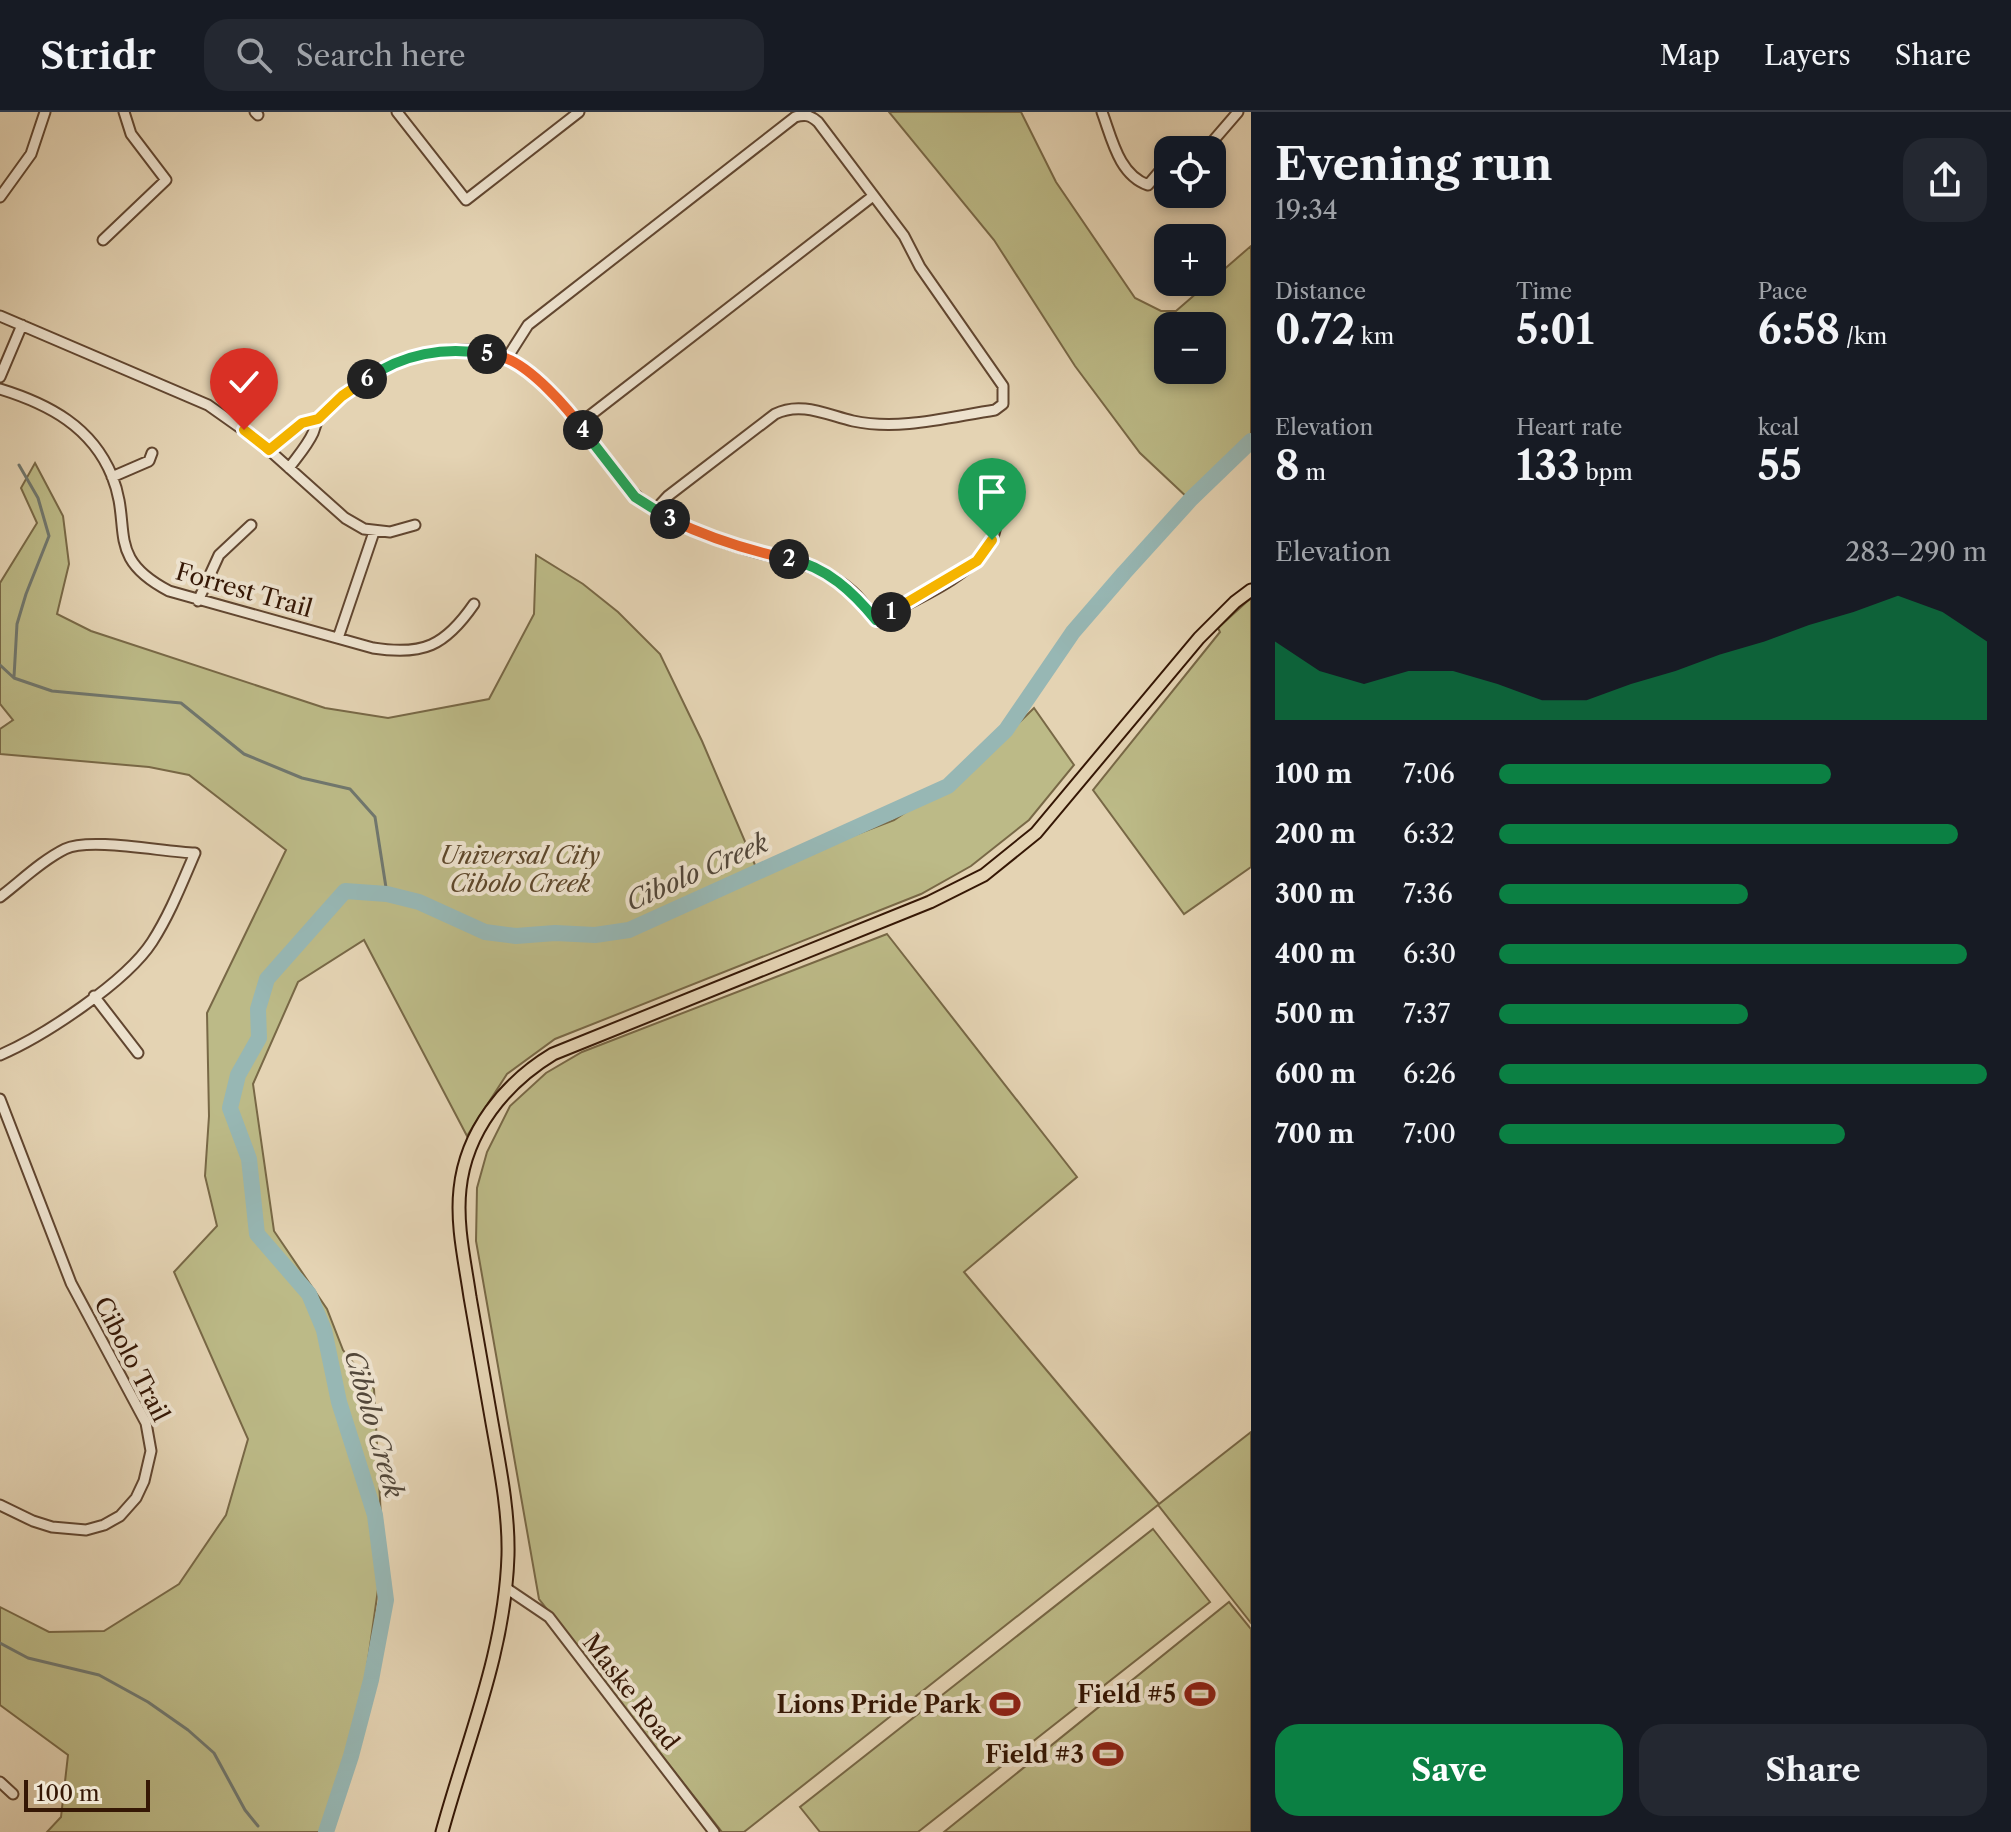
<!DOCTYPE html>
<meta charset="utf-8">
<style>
:root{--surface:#171b24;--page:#242831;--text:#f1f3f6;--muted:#9ea1a6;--line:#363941;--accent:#0b8043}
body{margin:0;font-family:"Libre Caslon Text",serif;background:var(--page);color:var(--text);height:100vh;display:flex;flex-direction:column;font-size:30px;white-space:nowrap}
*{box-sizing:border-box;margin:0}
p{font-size:26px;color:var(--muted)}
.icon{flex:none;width:44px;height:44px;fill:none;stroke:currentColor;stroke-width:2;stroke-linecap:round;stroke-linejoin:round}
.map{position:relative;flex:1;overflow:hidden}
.drawer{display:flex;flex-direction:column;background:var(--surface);width:760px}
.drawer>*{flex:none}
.tools{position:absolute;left:1154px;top:24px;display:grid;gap:16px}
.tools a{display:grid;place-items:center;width:72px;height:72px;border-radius:16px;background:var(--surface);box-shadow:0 4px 12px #0003;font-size:40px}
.scale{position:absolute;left:24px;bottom:20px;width:126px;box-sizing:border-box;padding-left:8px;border:4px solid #351705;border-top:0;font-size:22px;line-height:28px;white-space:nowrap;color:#351705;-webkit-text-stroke:6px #ede2ce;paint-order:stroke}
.pin{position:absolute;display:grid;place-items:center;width:68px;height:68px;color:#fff;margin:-82px -34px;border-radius:50% 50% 50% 0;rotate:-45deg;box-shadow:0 0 8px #0007}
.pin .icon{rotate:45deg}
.km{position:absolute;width:40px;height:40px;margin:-20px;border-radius:50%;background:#222;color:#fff;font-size:22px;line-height:40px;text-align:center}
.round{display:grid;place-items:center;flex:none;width:84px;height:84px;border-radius:24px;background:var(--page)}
.headline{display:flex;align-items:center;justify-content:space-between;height:136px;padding:0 24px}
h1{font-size:44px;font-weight:700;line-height:60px}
.metrics{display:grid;grid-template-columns:repeat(3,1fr);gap:12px;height:136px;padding:8px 24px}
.metrics div{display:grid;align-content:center}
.metrics b{font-size:40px;font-weight:700}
.metrics small{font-size:22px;font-weight:400}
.metrics p{font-size:22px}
.chart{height:224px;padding:16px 24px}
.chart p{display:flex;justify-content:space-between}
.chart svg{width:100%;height:144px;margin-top:8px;fill:var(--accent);opacity:.7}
.button{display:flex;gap:16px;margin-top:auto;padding:16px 24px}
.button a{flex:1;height:92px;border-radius:24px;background:var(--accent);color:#fff;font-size:32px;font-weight:700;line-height:92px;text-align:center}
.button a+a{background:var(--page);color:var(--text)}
ul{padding:0 24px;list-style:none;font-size:26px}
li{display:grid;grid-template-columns:128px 96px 1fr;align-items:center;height:60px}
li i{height:20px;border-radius:10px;background:var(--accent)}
header{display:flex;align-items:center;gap:48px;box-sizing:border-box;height:112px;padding:0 40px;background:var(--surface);border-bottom:2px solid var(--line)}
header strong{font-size:38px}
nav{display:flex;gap:44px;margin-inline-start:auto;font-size:28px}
.search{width:560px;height:72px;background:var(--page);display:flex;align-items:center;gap:20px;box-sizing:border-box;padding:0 28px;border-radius:24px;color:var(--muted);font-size:30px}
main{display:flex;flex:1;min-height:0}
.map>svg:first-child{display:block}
.green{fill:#bcba87;stroke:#786846;stroke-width:2;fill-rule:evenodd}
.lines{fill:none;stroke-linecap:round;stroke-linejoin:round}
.stream{stroke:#70776e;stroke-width:3}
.river{stroke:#97b7b4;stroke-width:16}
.minor-casing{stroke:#614630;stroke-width:13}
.major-casing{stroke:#351705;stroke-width:15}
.minor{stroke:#ede2ce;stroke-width:9}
.major{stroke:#e4d3b3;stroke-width:11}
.split-1-casing{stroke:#fff;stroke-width:16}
.split-2-casing{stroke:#fff;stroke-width:16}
.split-3-casing{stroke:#fff;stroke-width:16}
.split-4-casing{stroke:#fff;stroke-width:16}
.split-5-casing{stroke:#fff;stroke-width:16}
.split-6-casing{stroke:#fff;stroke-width:16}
.split-7-casing{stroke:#fff;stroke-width:16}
.split-8-casing{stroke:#fff;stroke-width:16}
.split-1{stroke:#f5b400;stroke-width:10}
.split-2{stroke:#22a559;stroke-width:10}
.split-3{stroke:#f0652b;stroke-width:10}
.split-4{stroke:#22a559;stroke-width:10}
.split-5{stroke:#f0652b;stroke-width:10}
.split-6{stroke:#22a559;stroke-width:10}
.split-7{stroke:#f5b400;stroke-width:10}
.split-8{stroke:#f5b400;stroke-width:10}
.labels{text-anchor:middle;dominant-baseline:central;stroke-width:8;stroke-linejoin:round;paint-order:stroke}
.street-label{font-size:24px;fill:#351705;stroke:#ede2ce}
.park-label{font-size:24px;font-style:italic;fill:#5e482c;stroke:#ede2ce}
.poi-label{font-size:24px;font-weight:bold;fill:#351705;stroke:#ede2ce;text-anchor:end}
.water-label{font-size:26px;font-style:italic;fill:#52473a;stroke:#ede2ce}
</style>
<header>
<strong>Stridr</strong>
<div class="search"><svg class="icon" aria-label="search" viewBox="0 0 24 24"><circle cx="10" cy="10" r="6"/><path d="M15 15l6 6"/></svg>Search here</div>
<nav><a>Map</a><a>Layers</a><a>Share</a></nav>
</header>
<main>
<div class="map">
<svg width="1251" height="1720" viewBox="0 0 1251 1720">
<rect width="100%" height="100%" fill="#e4d3b3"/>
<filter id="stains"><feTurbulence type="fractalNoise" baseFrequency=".0025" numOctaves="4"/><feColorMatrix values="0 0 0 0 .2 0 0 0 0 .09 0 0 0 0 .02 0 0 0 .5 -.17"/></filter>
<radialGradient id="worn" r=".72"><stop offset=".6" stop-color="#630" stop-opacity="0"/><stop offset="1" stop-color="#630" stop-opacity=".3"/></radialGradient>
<path class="green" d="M889,0H1021L1056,70L1135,186L1161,199H1176L1251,134V322L1209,363L1190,388L1140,341L1075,254L994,128ZM1168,214H1212V258H1168Z
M35,351L63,404L69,452L57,502L91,519L325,596L388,606L489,587L534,502L536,443L583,472L618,500L660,542L702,629L758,760L894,708L977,652L1034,596L1074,653L1029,708L971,754L921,782L555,927L507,962L467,1024L364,828L298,870L253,972L274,1119L327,1197L343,1238L374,1277L383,1442L353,1655L331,1720H47L61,1705L68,1643L0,1593V1495L49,1520L104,1519L179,1472L226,1403L248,1327L174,1160L217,1114L205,1064L209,1004L207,901L286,738L189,663L149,655L0,642V617L13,608L0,592V471L37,411L21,376Z
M1251,486V755L1184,802L1093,678L1220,520L1218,516Z
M887,822L1077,1065L964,1160L1159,1392L1251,1320V1511L1158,1393L744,1720H722L539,1487L476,1129L477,1076L487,1040L510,994L546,961L582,940Z
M1153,1417L1210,1490L918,1720H820L800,1695Z
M1229,1490L1251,1517V1720H944Z"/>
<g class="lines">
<path class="stream" d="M0,553L14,566L52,579L181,591L244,642L302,666L350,677L375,705L387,782
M14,565L17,512L26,482L49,424L38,386L19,353
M0,1531L28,1546L99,1563L148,1590L188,1618L214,1641L245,1698L258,1714"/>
<path class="river" d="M326,1720L351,1644L371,1568L386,1488L375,1403L339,1290L324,1218L309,1182L257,1122L249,1047L230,996L238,963L259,926L258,897L267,867L345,779L387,782L419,790L485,820L516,824L555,821L595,823L629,818L948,674L1006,618L1073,520L1124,461L1191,387L1251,329"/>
<g class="minor-casing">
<path id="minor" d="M255,0L258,3
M397,0L466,88L579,0
M1102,0C1112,27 1119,63 1148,73L1159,60L1168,55
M1197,38L1213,29L1238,0
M0,85L31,42L45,0
M103,128L166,68L131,22L124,0
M0,204L208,293L259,329L345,406L364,417L390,420L415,413
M507,246L528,213L795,5C805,2 810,3 818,10L904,124L920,155L1003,274V292L995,298C949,305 900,319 853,309C827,303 801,289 775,302L668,384L655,398
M0,265L22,213
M0,277C49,292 92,315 112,364C133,416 104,445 169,479L373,536C423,544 445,534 474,492
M579,312L873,84
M269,338L302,311L318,307
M289,356C297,345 307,334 313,321C315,316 316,310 320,305C362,256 443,221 506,246C523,253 541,271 554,284C593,322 614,376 663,403C690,418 718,429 748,438C785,449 823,452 853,480C862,488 869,499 876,508C910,490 974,464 991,429C997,418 997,404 998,392
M112,365L149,349L152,341
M198,489L219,443L251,413
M338,526L374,420
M0,785C21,769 41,749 65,737C90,725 163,740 195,741C182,771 170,802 152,830C126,870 44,924 0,943
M94,884L138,941
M0,987L71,1171L146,1311L151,1339L144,1369L136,1386L120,1404L104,1413L86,1418L52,1415L33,1409L0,1393
M506,1476L549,1505L714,1720
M0,1670L13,1682"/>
</g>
<g class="major-casing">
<path id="major" d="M442,1720C467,1628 505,1541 508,1443C509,1397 499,1351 491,1305C484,1265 477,1225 470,1185C465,1150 456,1113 460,1077C466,1019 505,971 553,942L930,790L984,763L1036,721L1199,526L1235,490L1251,478"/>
</g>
<use href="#minor" class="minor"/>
<use href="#major" class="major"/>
</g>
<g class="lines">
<g class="split-1-casing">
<path id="split-1" d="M891,500L977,449L992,428"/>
</g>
<g class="split-2-casing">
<path id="split-2" d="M789,447C827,455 853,480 876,508L891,500"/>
</g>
<g class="split-3-casing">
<path id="split-3" d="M670,407C709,426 747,438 789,447"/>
</g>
<g class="split-4-casing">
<path id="split-4" d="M583,318L635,385L670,407"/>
</g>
<g class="split-5-casing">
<path id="split-5" d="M487,242C493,243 500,244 505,246C531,255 568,296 583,318"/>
</g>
<g class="split-6-casing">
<path id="split-6" d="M367,267C402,242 445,234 487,242"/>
</g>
<g class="split-7-casing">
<path id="split-7" d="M267,336L269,338L302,311L318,307L342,284L367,267"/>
</g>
<g class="split-8-casing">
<path id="split-8" d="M244,318L267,336"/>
</g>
<use href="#split-1" class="split-1"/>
<use href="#split-2" class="split-2"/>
<use href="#split-3" class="split-3"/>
<use href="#split-4" class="split-4"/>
<use href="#split-5" class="split-5"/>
<use href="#split-6" class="split-6"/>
<use href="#split-7" class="split-7"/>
<use href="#split-8" class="split-8"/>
</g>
<defs>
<g id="stadium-bare" transform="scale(2.4)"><path d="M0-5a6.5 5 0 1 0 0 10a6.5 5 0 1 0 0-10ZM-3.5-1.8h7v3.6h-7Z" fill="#8f2418" stroke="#ede2ce" stroke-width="2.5" paint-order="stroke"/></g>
</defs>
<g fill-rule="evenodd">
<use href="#stadium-bare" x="1200" y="1582"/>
<use href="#stadium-bare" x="1005" y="1592"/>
<use href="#stadium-bare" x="1108" y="1642"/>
</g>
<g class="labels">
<g class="street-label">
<text transform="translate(244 478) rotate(16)">Forrest Trail</text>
<text transform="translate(132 1247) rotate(63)">Cibolo Trail</text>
<text transform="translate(631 1580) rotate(52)">Maske Road</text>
</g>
<g class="park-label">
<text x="520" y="743">Universal City<tspan x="520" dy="28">Cibolo Creek</tspan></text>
</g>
<g class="poi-label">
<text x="1176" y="1582">Field #5</text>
<text x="981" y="1592">Lions Pride Park</text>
<text x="1084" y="1642">Field #3</text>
</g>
<g class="water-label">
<text transform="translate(697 760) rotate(-24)">Cibolo Creek</text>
<text transform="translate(374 1312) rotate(74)">Cibolo Creek</text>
</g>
</g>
<rect width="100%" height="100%" filter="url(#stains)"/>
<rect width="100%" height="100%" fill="url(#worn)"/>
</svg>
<div class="tools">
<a><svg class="icon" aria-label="locate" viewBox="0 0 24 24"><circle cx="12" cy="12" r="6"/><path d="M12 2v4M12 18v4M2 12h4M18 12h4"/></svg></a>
<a>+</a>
<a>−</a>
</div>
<div class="scale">100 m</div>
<div class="pin" style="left:992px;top:428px;background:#1e9e55"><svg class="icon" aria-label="arrive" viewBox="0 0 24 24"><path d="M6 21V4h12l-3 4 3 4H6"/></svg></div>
<div class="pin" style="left:244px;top:318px;background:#d93025"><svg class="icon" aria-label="check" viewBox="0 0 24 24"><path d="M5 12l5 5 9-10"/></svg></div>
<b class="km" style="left:891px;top:500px">1</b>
<b class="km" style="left:789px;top:447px">2</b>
<b class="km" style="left:670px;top:407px">3</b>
<b class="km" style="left:583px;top:318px">4</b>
<b class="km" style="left:487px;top:242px">5</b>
<b class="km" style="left:367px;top:267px">6</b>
</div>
<section class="drawer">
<div class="headline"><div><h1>Evening run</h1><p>19:34</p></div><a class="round"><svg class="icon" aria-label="share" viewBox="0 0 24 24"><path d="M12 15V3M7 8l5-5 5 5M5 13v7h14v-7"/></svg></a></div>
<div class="metrics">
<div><p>Distance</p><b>0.72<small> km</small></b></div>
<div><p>Time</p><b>5:01</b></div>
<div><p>Pace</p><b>6:58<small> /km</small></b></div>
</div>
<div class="metrics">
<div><p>Elevation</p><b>8<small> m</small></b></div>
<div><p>Heart rate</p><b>133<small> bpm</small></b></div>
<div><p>kcal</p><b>55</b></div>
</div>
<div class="chart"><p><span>Elevation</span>283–290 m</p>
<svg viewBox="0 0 160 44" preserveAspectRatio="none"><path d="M0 44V20L10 29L20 33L30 29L40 29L50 33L60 38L70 38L80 33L90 29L100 24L110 20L120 15L130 11L140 6L150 11L160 20V44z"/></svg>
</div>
<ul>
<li><b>100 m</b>7:06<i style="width:68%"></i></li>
<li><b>200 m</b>6:32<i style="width:94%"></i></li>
<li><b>300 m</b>7:36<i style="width:51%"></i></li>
<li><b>400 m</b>6:30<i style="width:96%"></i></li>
<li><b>500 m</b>7:37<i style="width:51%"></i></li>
<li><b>600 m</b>6:26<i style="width:100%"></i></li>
<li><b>700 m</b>7:00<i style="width:71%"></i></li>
</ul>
<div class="button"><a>Save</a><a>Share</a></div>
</section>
</main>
